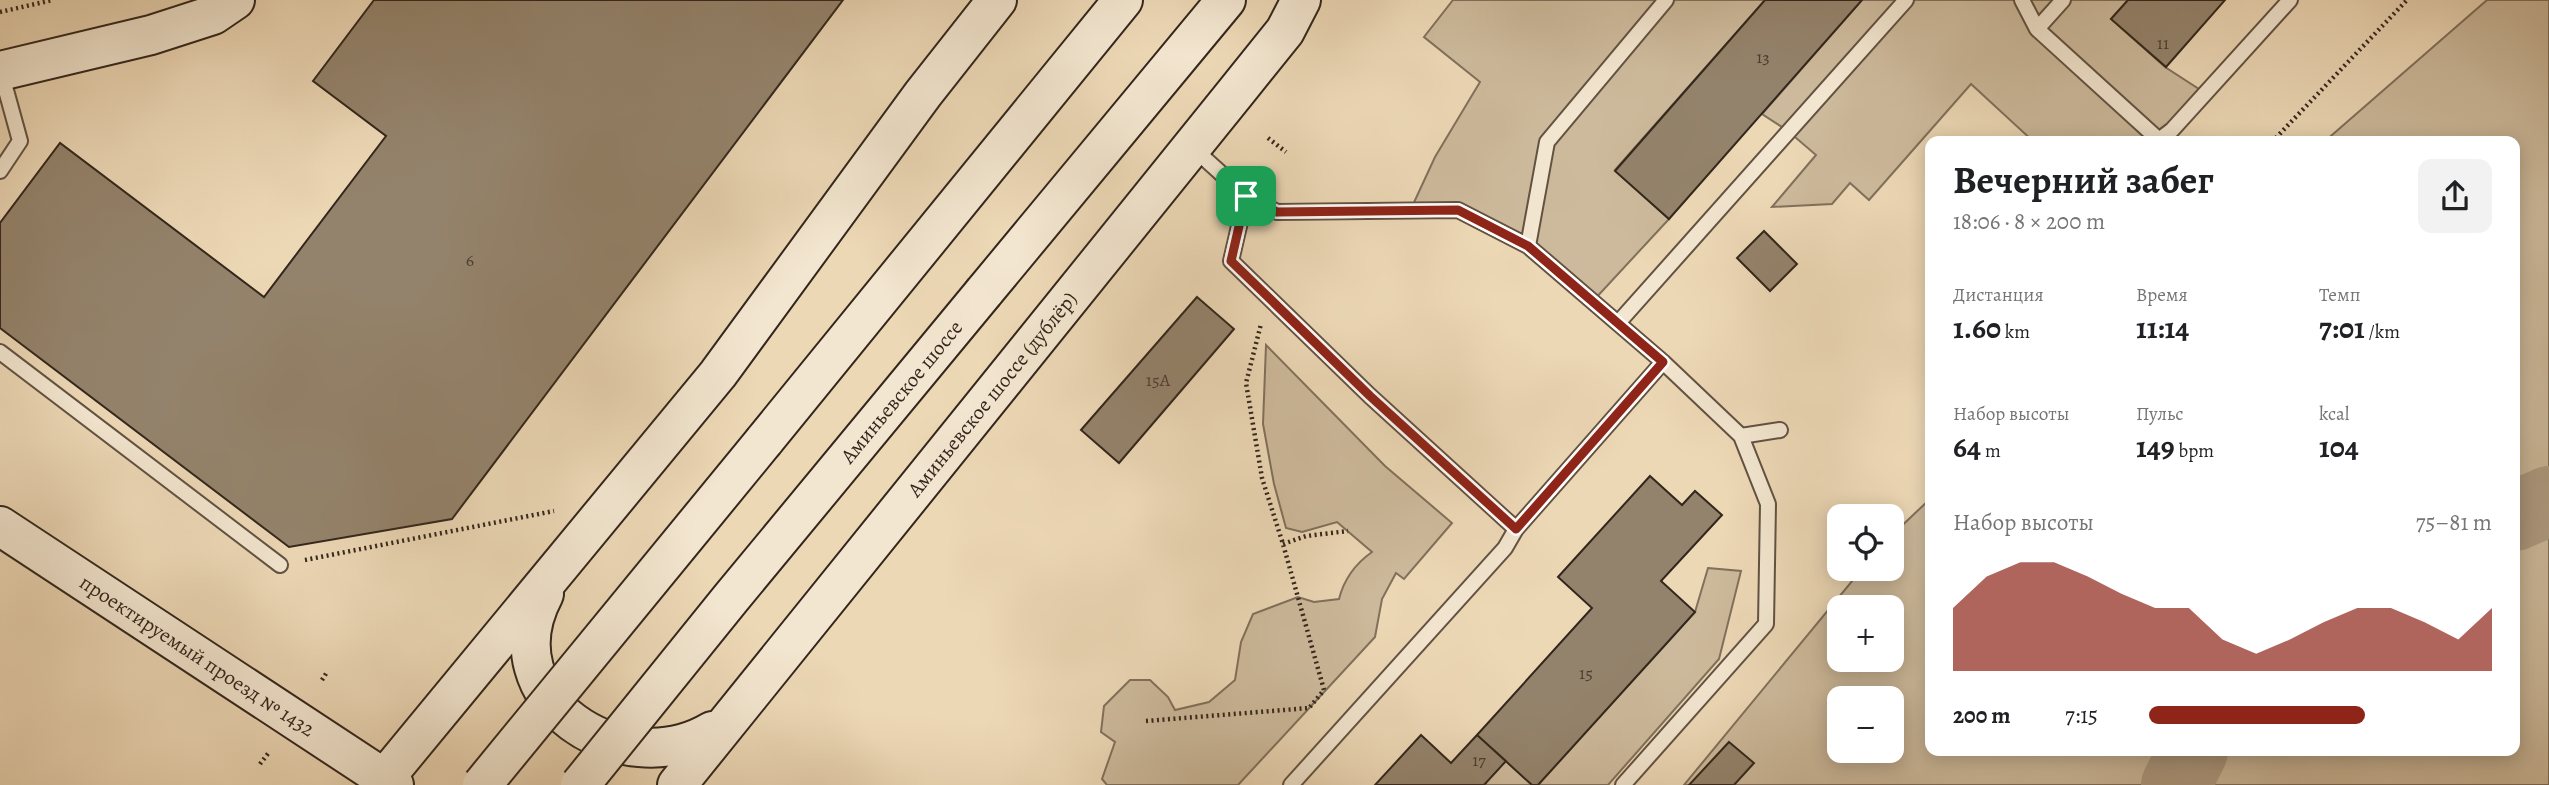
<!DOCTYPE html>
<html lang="ru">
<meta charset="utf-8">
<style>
:root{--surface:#fff;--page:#f2f2f2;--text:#202124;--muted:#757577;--accent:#8f2418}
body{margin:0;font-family:Alegreya,serif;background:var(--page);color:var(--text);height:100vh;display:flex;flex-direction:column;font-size:26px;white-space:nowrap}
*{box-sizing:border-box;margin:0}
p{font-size:23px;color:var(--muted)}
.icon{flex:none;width:38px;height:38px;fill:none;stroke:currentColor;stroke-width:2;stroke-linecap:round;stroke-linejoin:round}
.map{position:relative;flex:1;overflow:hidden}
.sheet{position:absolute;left:1925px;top:136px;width:595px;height:620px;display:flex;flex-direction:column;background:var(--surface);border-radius:14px;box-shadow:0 4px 18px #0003}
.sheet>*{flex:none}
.fabs{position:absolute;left:1827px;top:504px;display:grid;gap:14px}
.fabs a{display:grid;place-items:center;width:77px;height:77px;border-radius:14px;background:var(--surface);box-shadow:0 4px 18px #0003;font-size:35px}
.pin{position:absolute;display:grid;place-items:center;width:60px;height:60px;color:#fff;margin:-30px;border-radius:14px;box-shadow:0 4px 10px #0006}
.round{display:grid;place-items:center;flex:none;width:74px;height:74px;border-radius:14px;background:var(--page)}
.head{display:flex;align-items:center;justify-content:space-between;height:119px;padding:0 28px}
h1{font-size:38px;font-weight:600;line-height:52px}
.stats{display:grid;grid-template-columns:repeat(3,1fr);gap:10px;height:119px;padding:7px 28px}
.stats div{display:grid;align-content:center}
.stats b{font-size:30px;font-weight:600}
.stats small{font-size:19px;font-weight:400}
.stats p{font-size:19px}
.chart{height:196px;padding:14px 28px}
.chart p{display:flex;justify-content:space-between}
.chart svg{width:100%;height:126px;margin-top:7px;fill:var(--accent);opacity:.7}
ul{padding:0 28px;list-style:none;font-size:23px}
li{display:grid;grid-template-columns:112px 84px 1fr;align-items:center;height:52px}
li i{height:18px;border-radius:9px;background:var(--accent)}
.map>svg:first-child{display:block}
.green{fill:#cdba9c;stroke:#80705c;stroke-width:2;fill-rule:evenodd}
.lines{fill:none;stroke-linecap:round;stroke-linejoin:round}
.river{stroke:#ae9b82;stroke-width:70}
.building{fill:#94836c;stroke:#33261c;stroke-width:2}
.lane-casing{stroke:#625242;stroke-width:18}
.secondary-casing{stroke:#33261c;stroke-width:42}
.path{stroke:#33261c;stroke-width:4.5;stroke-dasharray:2 3.5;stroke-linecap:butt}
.lane{stroke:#f3e6d0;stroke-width:14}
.secondary{stroke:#f3e6d0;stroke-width:38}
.secondary-bridge-casing{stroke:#33261c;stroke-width:42;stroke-linecap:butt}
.secondary-bridge{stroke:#f3e6d0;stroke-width:38}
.route-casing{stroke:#fff;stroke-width:14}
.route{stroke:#8f2418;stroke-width:9}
.labels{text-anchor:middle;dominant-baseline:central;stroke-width:7;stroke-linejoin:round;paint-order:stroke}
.number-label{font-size:18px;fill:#4b3d30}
.street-label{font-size:21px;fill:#33261c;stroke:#f3e6d0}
</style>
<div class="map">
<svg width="2549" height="785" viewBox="0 0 2549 785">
<rect width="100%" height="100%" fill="#edd8b6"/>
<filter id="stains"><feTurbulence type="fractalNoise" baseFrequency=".00286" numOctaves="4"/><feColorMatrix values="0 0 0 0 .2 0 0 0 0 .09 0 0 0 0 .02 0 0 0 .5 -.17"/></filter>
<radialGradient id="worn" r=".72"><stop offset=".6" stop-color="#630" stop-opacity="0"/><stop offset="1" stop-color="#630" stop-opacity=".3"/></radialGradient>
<path class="green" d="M1453,0H1765L1615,170L1669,219L1593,301L1528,246L1458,210L1410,211L1435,157L1480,82L1424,37Z
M1862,0H2128L2111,19L2165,67L2205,93L2158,142H2034L1971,84L1869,200L1850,183L1832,204L1772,207L1816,155L1788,131L1762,114Z
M2487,0H2549V785H1684L1862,569H1892V535L1930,499V751H2515V142H2324ZM1839,607H1892V660H1839ZM1839,698H1892V751H1839Z
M1266,345L1385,466L1452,523L1404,579L1396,573L1382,599L1375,637L1238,785H1107L1102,779L1115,742L1101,732L1104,706L1130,680H1150L1168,697L1175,710L1209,702L1235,680L1241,642L1253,614L1298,597L1314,602L1339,599C1344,579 1355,564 1372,552L1337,522L1302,532L1286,528L1274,484L1263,424Z
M1708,568L1741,571L1719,659L1608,785H1538L1695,612Z
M1503,758L1532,785H1487L1485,783Z"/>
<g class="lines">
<path class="river" d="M2515,516L2549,501
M2176,785L2193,751"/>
</g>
<path class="building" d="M374,0H843L452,519L289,547L0,328V223L60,143L264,297L386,136L313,81Z
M1765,0H1862L1669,219L1615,171Z
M2128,0H2225L2166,67L2111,19Z
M1764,231L1797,264L1770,291L1737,258Z
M1197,297L1234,329L1119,463L1081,430Z
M1650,476L1682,505L1695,491L1722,515L1661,581L1695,612L1538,785H1532L1477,735L1592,608L1558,577Z
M1421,735L1451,763L1477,735L1506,761L1484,785H1375Z
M1729,742L1754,763L1734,785H1689Z"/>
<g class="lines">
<g class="lane-casing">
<path id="lane" d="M2022,0L2037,29
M2063,0L2037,29L2159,140L2172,130L2290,0
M1193,148L1246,196L1231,261L1370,396L1516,529L1663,362L1741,436L1780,430
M0,171L20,141L1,72
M1246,196L1277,212L1458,210L1528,246L1663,362
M1528,246L1547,142L1666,0
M1618,323L1906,0
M0,352L280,565
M1291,785L1505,548L1516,529
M1623,785L1766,624L1768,504L1741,436"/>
</g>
<g class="secondary-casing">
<g id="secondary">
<path d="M0,71L151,35L213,15L235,0"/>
<path d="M984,292L1226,0"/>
<path d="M764,441L1123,0"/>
<path id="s1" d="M0,526L394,785"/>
<path d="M544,594C488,699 621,785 712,731"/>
<path d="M379,785L718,374L923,94L997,0"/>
<path id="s2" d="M677,785L1236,92L1285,31L1301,0"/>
</g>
</g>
<path class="path" d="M0,12L53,0
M1268,138L1286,152
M2272,142L2407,0
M1283,544L1306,536L1348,531
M305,560L554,511
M322,680L327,672
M1146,721L1309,708L1324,690L1283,544L1262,478L1246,383L1261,324
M260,764L270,751"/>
<use href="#lane" class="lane"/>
<use href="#secondary" class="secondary"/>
<g class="secondary-bridge-casing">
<g id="secondary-bridge">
<path d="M482,785L764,441"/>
<path id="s3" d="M580,785L731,598L984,292"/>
</g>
</g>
<use href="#secondary-bridge" class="secondary-bridge"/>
</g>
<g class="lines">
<g class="route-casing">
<path id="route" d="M1246,196L1277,212L1458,210L1528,246L1663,362L1516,529L1370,396L1231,261Z"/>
</g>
<use href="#route" class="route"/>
</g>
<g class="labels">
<g class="number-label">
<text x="2163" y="43">11</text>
<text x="1763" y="57">13</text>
<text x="470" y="260">6</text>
<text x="1158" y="380">15А</text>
<text x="1586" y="673">15</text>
<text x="1479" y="760">17</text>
</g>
<g class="street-label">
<text stroke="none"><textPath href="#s3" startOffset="508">Аминьевское шоссе</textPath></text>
<text stroke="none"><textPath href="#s2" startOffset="502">Аминьевское шоссе (дублёр)</textPath></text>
<text stroke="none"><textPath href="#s1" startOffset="236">проектируемый проезд № 1432</textPath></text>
</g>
</g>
<rect width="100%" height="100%" filter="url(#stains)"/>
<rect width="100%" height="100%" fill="url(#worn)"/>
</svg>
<div class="fabs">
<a><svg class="icon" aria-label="locate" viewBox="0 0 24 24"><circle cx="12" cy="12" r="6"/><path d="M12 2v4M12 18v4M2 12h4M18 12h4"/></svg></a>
<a>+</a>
<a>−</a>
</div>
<div class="pin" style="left:1246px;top:196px;background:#1e9e55"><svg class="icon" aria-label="arrive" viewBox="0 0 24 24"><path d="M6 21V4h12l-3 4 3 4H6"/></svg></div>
<section class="sheet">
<div class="head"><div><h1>Вечерний забег</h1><p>18:06 · 8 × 200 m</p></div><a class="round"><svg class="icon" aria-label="share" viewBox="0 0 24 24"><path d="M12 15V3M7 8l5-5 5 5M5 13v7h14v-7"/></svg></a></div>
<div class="stats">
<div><p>Дистанция</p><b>1.60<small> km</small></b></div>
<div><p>Время</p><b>11:14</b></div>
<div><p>Темп</p><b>7:01<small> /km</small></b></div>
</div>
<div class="stats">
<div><p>Набор высоты</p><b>64<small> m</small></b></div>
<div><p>Пульс</p><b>149<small> bpm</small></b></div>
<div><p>kcal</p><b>104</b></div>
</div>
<div class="chart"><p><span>Набор высоты</span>75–81 m</p>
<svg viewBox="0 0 160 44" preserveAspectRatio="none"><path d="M0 44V22L10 11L20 6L30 6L40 11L50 17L60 22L70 22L80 33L90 38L100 33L110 27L120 22L130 22L140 27L150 33L160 22V44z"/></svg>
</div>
<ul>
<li><b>200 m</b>7:15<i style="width:63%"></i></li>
</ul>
</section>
</div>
